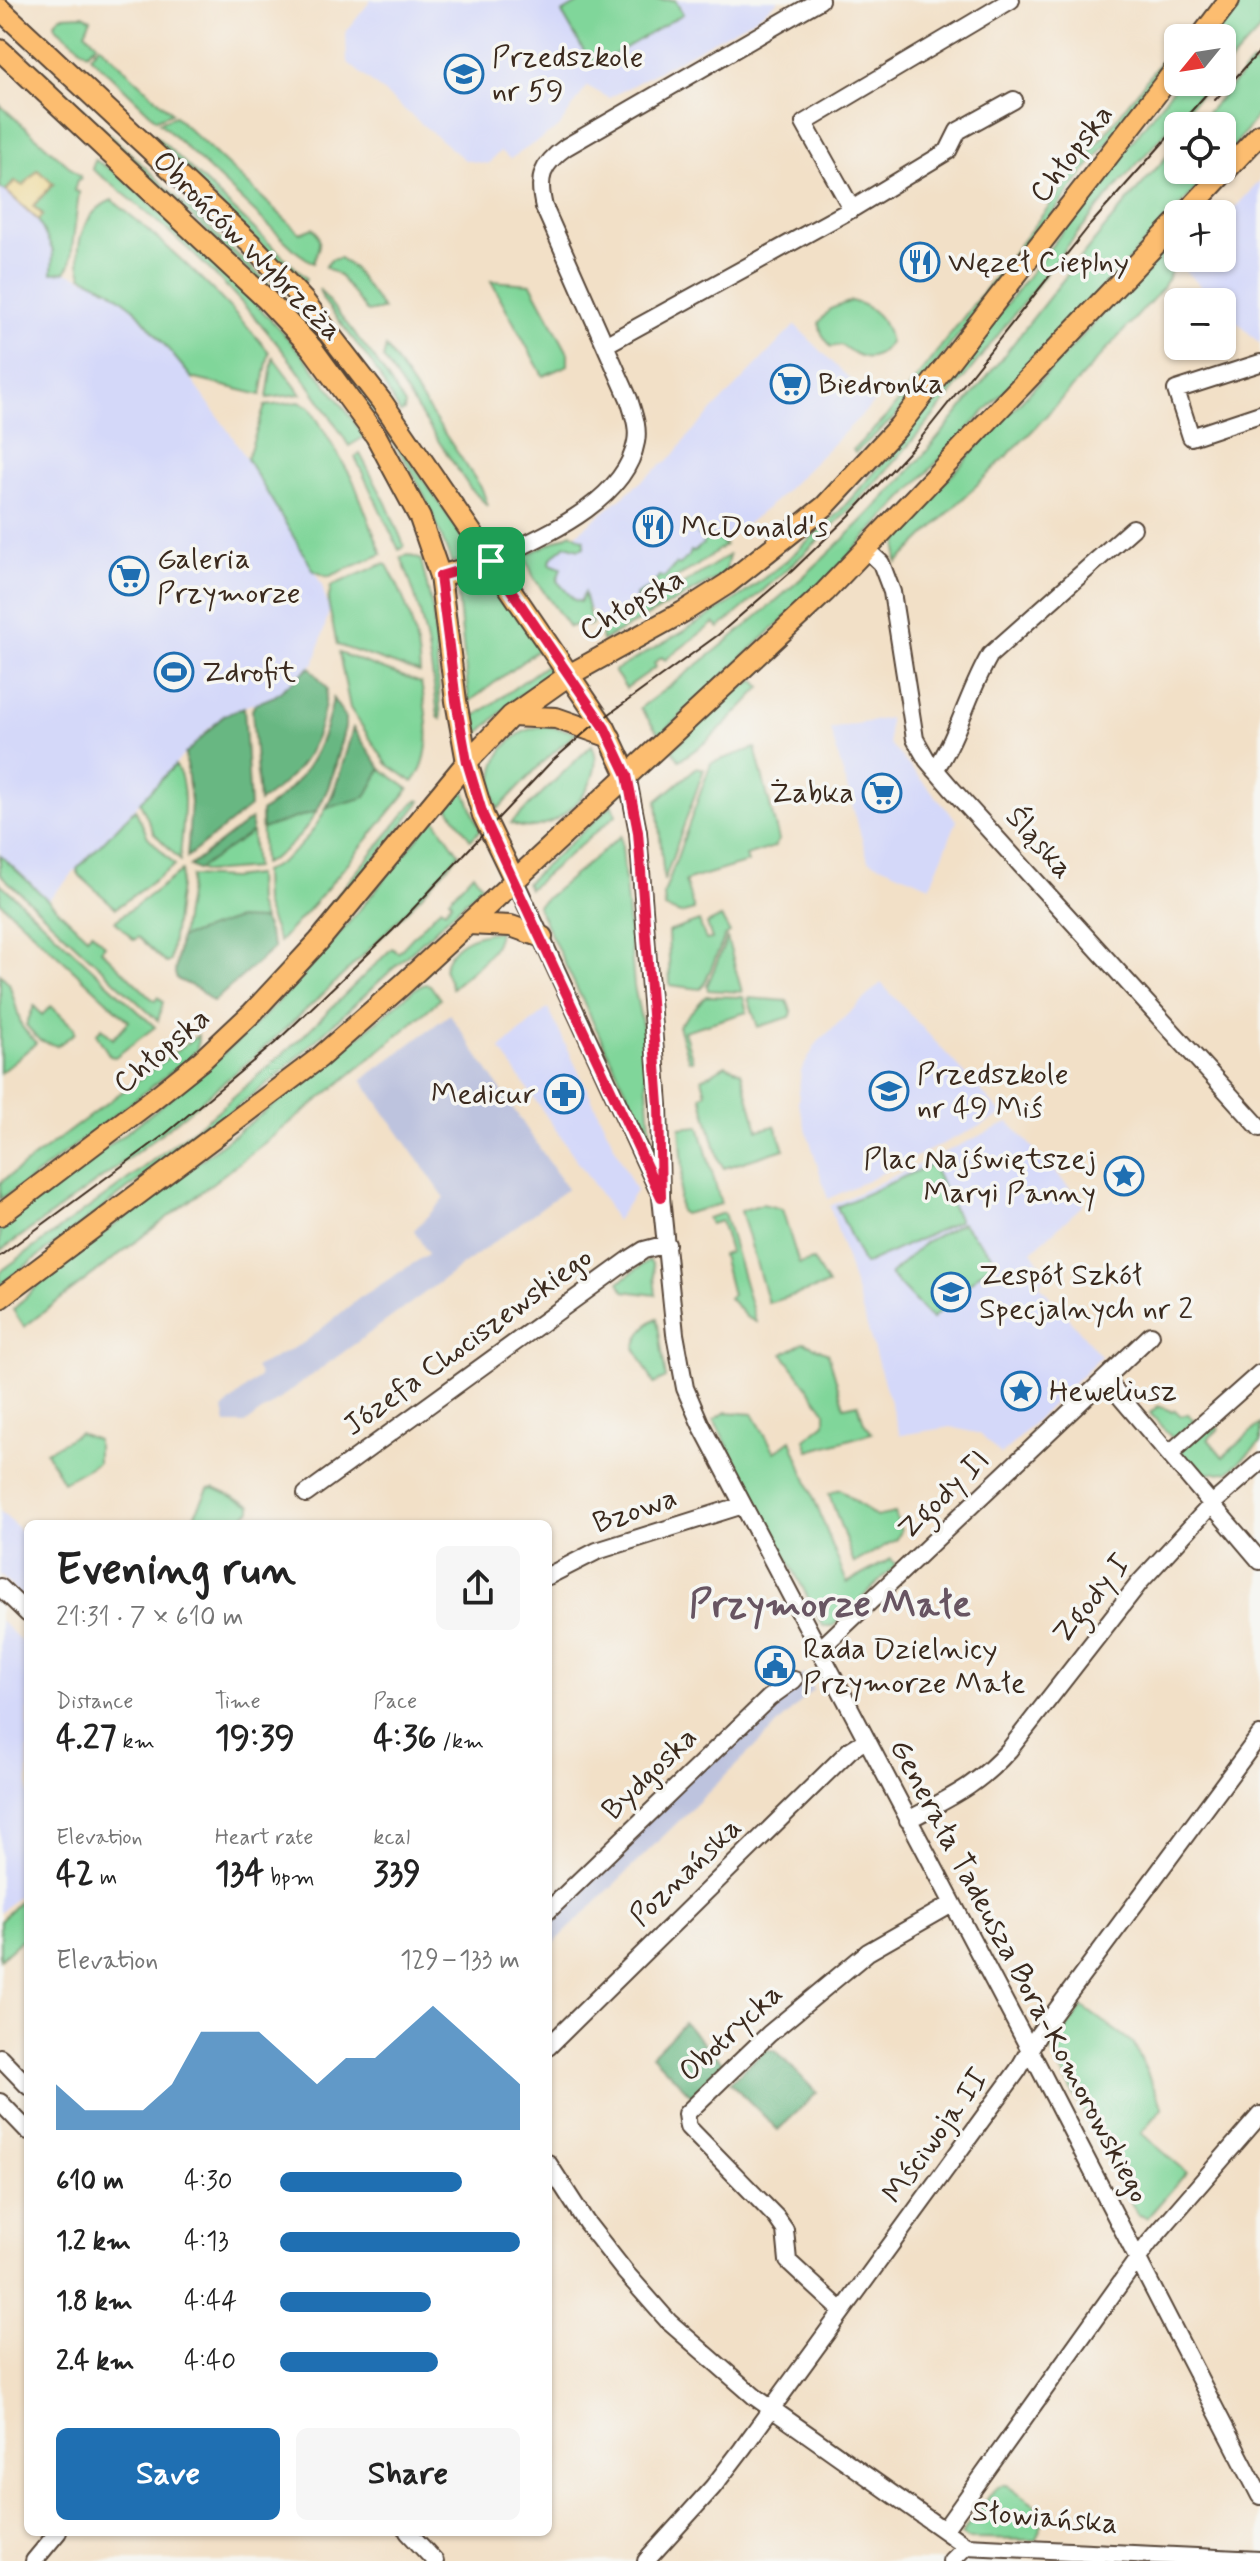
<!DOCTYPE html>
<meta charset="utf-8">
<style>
:root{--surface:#fff;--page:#f6f6f6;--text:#222;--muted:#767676;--accent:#1f6fb2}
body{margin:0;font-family:Mynerve,sans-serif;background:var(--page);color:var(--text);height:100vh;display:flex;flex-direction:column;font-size:30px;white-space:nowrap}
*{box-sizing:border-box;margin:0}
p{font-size:26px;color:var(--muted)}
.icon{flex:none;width:44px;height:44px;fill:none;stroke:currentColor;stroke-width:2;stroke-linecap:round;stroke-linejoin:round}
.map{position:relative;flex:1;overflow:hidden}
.details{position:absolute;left:24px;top:1520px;width:528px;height:1016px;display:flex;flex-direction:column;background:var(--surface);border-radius:12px;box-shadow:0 2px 6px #0004}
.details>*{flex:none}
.needle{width:52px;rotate:240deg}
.buttons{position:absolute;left:1164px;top:24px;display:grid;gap:16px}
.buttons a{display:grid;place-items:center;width:72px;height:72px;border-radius:12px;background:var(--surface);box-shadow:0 2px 6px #0004;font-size:40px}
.pin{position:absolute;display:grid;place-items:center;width:68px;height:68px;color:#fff;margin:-34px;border-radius:16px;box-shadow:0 4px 12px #0006}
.round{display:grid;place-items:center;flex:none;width:84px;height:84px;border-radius:12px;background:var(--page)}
.overview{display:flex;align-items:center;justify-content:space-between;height:136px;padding:0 32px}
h1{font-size:44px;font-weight:700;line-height:60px}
.metrics{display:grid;grid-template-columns:repeat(3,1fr);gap:12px;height:136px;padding:8px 32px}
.metrics div{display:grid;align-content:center}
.metrics b{font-size:34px;font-weight:700}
.metrics small{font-size:22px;font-weight:400}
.metrics p{font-size:22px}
.chart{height:224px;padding:16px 32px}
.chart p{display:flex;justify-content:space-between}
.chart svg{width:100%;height:144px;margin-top:8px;fill:var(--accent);opacity:.7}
.primary-button{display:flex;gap:16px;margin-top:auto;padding:16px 32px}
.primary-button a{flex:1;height:92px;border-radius:12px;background:var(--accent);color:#fff;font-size:32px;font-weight:700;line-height:92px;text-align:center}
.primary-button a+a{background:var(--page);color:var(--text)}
ul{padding:0 32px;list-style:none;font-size:26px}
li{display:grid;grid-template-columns:128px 96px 1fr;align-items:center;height:60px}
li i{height:20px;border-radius:10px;background:var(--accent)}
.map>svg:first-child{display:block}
.built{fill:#d4d8f9}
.industrial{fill:#bdc3de}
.green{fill:#80d69a;stroke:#5e805c;stroke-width:2}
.forest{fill:#68b782;stroke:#527050;stroke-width:2}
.sand{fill:#eeda9e;stroke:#94825e;stroke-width:2}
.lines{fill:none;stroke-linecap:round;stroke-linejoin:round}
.minor-casing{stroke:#564537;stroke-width:20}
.major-casing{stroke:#564537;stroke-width:24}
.minor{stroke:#fff;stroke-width:16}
.major{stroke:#fcbd6f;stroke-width:20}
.tram{stroke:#3b2a1e;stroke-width:2}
.route-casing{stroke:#fff;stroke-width:16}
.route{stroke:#e11d48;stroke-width:10}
.labels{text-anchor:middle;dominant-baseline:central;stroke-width:7;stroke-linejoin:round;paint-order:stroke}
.poi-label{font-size:30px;fill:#3b2a1e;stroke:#f6f6f2;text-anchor:start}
.street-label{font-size:30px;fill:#3b2a1e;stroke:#f6f6f2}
.district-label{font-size:38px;font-weight:bold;fill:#685562;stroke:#f6f6f2}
</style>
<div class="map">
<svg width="1260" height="2561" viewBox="0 0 1260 2561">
<rect width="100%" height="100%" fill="#f6f6f2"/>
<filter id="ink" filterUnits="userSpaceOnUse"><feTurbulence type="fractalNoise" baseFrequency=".0125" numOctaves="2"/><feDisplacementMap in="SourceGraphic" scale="16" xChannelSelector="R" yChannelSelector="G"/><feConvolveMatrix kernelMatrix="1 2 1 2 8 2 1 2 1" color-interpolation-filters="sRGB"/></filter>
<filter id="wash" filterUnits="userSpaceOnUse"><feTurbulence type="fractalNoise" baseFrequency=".006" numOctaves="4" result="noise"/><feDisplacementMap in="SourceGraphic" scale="32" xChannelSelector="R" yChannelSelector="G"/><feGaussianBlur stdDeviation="1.8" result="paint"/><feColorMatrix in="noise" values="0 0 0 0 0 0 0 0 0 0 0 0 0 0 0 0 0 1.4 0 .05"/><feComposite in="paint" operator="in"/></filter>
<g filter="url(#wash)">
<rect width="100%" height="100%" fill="#f2e0c7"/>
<path class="built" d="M371,0H779L757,17L609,98L587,86L559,127L510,159L500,151L488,164L465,160L347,62L346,32Z
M0,175L43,215L65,272L105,286L135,309L180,363L234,439L311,563L322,586L329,611L315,662L275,696L234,710L210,727L48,900L0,855Z
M1260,181V344L1222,307V302H1217L1179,265L1186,258H1222V221Z
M795,325L874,403L774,502L749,522L681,573L595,623L592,610L572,602L543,571L549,556L674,455L689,435Z
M889,718V743L957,821L930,886L868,860L830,729Z
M881,983L1003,1115L828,1199L798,1103L801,1071L817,1043Z
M548,1008L636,1191L616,1221L605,1201L500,1049Z
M1009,1122L1084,1204L1032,1251L1049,1276L1039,1284L1101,1356L1001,1455L980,1434L951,1427L900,1435L830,1206Z
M0,1511L28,1538V1603L0,1575Z
M0,1620L28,1648V1886L0,1913Z"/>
<path class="industrial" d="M450,1014L567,1189L245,1424H226L223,1409L260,1376L255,1368L305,1342L358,1299L428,1254L414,1230L445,1198L362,1080Z
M804,1673L813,1690L548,1949V1918L701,1767Z"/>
<path class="green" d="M584,0H675L683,14L593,67L562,13Z
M1240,0H1260V30L1222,71V38H1211Z
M83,15L91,19L85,32L97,43L87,53L56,27L55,22L61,16Z
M1178,39V52L894,418L855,453L853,450L888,415Z
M99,45L172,113L156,119L90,56Z
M1252,63L1257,68L1260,65V112L1222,162V126H1195Z
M37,66L288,302L334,353L385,423L381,426L347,376L285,305L35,69Z
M1178,82H1212C1171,127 1129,171 1090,218C1021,303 957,393 883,474C833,530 777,580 719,628L714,623L665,660L662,657L654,663L656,667L626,688L614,671L683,632L741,596L786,561L840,511L893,451Z
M0,105L80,176L81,180H77L74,191L79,192L70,265L65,272L52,273L53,251L38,220L43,214L33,206L53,185L22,187L15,181L6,191L0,188Z
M175,116L300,233L313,228C324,239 318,250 313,263L297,252L159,122Z
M154,134L306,278L305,282H300L153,139Z
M1178,144V170H1214L829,576L660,735L640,708C739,636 831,559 912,468C974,398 1028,322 1087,250C1116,213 1147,179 1178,144Z
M95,160L118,174C206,256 298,334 364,437L349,446C281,333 197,248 92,169Z
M112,200C169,246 222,295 269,352L261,395L192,378L135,309L109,289L82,276C73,247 82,213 112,200Z
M1178,239V257L1163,288L1033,430L897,563C895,544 900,533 911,518L1168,245Z
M340,258L353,268L383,309L367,312L340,276L325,267L331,260Z
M491,281L531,284L568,353V365L543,376Z
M319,289L374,358L405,405L404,411L400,413L373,365L323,300Z
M851,301C875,307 886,320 890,343C872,365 862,359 841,345L831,347L822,334L819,323L830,309Z
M386,347L482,489L488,506L470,488L383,358Z
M273,357L301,394L267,398Z
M299,402L310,407L353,480L382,554L328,577L314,571L247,459L265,406Z
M392,434L475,555L452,563C432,514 421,479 388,436Z
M360,454L386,503L404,545L403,548L399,550L355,457Z
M572,533L584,540V547L579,549L566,545L551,558L550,564L561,568L557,581L574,600L580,602L584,593L592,624L588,626L586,622L569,627L534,578L526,558L528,554Z
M702,533L718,539L725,545L695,567L636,600V595L653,586L659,576L664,578L676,564L679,565L689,556L691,551L694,552L703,544L705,538L698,535Z
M409,555L421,560L433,612L441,719L438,717C431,657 424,614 401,557Z
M729,555L725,574L602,641L601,634L604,632C647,607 688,582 729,555Z
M383,564L387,565C406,598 418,635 420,673L337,645L328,602L331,586Z
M488,575L539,649L469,702L457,585L460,581Z
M339,653L421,683C427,715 435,755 413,782L387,764L350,708Z
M549,663L554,672L515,699L475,737L470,720Z
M755,680L761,687C736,713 711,743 679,760L672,750L729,696Z
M333,699L345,717C340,773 315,839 263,864L261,812C304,783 323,750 333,699Z
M545,726L577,732L542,763L498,809C482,771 503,730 545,726Z
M353,728L381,769L409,789L319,898L279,942L264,904L263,872C321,846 338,785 353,728Z
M592,745C611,784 549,844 511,823Z
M755,748L779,840L774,847L746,856L748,862L685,881L694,910L680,914L665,908L664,894L711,763Z
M175,765C191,785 181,835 180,860L154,833L140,802Z
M697,767L704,769L664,881L657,801Z
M461,781L480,830L471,840L444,801Z
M419,800L421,801L332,913L311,927L414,802Z
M612,805L616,815L529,889L526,883Z
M135,809L148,837L175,865L116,908L79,875L77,869Z
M434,818L459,854C380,943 293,1026 200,1102C136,1155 68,1203 0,1251V1227C91,1158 186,1093 267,1013C328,952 380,884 434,818Z
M251,819L255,868L206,872L190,866Z
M621,836L634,986L643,1029L651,1142L537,906Z
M0,855L87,937L92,932L105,945L101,950L150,997L155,1001L158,997L163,1002L158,1021L0,874Z
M182,871L170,961L166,963L138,937L134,940L115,921Z
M473,873L482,886L275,1078L0,1285V1272L115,1189L215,1113L301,1038L392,948L398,953L441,907L445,910L452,902L449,899Z
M256,875L257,904L274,948L213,1002L198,989L177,979L175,973L191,876L232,878Z
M0,883L155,1027L115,1057L110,1056L96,1034L102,1028L113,1039L129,1021L0,902Z
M721,917L730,933L725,936L704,985L700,989L670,985L668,932L699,921L706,940L712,939L707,924Z
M499,931C497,955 469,972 452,988L444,969C450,942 475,934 499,931Z
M727,938L742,992L708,990L707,986Z
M0,974L9,983L22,1027L36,1043L0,1073Z
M425,984L430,985L440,999C307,1115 164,1219 24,1327L13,1310L46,1277L325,1066L414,989Z
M706,996L743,997L747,1012L684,1031L693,1061H689L678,1026Z
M748,998L787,1001L792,1013L790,1017L758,1027Z
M34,1006L42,1015L51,1006L74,1028L75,1033L57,1046L39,1040L26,1025Z
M198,1035L197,1049L188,1059L27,1182L0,1199V1183Z
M726,1065L741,1072L758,1130L775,1126L784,1149L724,1168L719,1160L701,1096L706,1093L702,1079Z
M699,1126L721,1204L684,1214L680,1211L679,1198L683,1169L680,1128Z
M932,1164L959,1221L864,1265L837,1207Z
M762,1204L782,1209L799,1264L813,1260L828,1285L768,1303L741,1211Z
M724,1213L756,1322L746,1317L729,1298L732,1295L722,1255L730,1252L721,1221L710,1224L707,1218Z
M962,1223L995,1259L932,1319L890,1275L925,1242Z
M649,1260L653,1265L656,1295L624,1291L619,1282Z
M657,1318L666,1378L654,1384L635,1348C639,1335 644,1325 657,1318Z
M804,1342L828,1353L844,1407L858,1404L864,1423L872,1433L809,1451L805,1439L825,1423V1411L783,1354Z
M1158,1406L1171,1411L1175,1410L1181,1416L1188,1414L1194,1421L1176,1438L1171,1437L1150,1413Z
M726,1412L753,1414L775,1452L791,1440L847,1583L891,1559L896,1565L833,1626H823L714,1420Z
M1212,1421L1219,1429L1208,1439L1223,1457L1260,1424V1443L1228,1472L1199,1474L1179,1450Z
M79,1433L97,1440V1463L63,1482L46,1452Z
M214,1488L251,1505V1510L232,1524H196L192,1520L208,1489Z
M840,1489L876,1517L895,1513L901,1531L897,1539L854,1563L829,1494Z
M28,1893V1934L0,1959V1921Z
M1083,2007L1134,2044L1163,2108L1141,2133L1187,2172L1147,2218L1137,2214L1050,2049Z
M1001,2485H1006L1046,2513L1036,2540L967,2539L961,2535L996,2487Z"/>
<path class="forest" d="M310,667L327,689C321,743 304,772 259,802L252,710L255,704L275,696Z
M333,699L345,717V727L328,788L317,811L262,829L261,812C304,783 323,750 333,699Z
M244,707L250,807L187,857L191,802L185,754L224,715Z
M353,728L381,769L366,797L327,808L334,794Z
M251,819L252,832L197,870L190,866Z
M237,919L263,920L274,948L213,1002L198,989L177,979L175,973L180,938Z
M684,2023L725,2065L692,2096L652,2055Z
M765,2050H775L817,2093L778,2130L730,2082Z"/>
<path class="sand" d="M38,170L53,184L33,206L43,215L38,220L6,191L15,181L23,186Z"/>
</g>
<g filter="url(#ink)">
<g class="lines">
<g class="minor-casing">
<path id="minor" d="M852,209L948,151L958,131L1014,100
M605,345L852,209L804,123L1011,0
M1260,363L1176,390L1191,437L1260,414
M867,550L881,563L892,592L915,739L927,760L951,788L1260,1128
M491,561C540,537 625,503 636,442C639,427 633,413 629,399L544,207C537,178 541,165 566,147L820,0
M935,770C959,735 968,692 990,655L1133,528
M627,775L638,832L659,1105L661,1197L675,1334L685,1388L700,1423L1030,2050L1260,2496
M515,881L657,1188
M1106,1380L1260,1561
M1169,1454L1260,1373
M306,1494L630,1259L644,1250L667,1244
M548,1576L597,1551L743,1505
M0,1587L28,1614
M819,1650L1151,1335
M908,1820C951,1797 976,1787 1009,1750L1140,1582L1212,1504L1260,1462
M548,1911L769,1698L794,1680
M548,2047L850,1750L866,1740
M0,2057L28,2086
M0,2102L28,2131
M548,2163L586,2222L626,2273L669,2322L755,2397L966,2546L1260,2560
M842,2311L788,2261L785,2230L776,2217L688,2127L686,2114L769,2034L868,1952L952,1904
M944,2530L1149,2243L1260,2115
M408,2532L435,2561
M34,2561L58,2532
M646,2561L713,2487L742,2449L1018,2070L1038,2035L1260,1735
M951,2561L966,2546"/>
</g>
<g class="major-casing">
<path id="major" d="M0,9L250,243L304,301L382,402L569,675L605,728L627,775
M1200,38L1229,0
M0,50L266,299L311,347L376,436L420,518L440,576L456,701L467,762L483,815L515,881
M1185,214L1260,134
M440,576L491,561
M511,716L556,718L610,737
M468,924L511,926L542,937
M0,1215L152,1100L202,1060L252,1013L319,941L467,762L511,716L569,675L683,612L727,584L825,506L899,426L1178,66
M0,1298L319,1058L402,985L825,592L1178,221"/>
</g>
<use href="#minor" class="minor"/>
<use href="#major" class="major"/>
<path class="tram" d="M1215,100L1260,51
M0,1256L164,1135L275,1043L393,930L551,762L590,728L718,635L792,571L849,516L916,444L1090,225L1217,82"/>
</g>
</g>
<g class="lines" filter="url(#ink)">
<g class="route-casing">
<path id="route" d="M491,561L605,728L627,775L638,832L659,1105L661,1197L483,815L467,762L456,701L440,576Z"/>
</g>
<use href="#route" class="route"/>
</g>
<defs>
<g id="school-ring" transform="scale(2)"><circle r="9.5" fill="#f6f6f2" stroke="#1f6fb2" stroke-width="1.5"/><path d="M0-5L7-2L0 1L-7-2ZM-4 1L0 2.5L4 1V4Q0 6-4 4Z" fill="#1f6fb2"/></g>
<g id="restaurant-ring" transform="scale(2)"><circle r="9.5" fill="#f6f6f2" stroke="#1f6fb2" stroke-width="1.5"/><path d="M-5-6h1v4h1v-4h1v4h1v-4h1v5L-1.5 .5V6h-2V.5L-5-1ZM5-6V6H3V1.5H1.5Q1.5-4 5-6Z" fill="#1f6fb2"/></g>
<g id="supermarket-ring" transform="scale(2)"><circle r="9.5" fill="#f6f6f2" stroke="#1f6fb2" stroke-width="1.5"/><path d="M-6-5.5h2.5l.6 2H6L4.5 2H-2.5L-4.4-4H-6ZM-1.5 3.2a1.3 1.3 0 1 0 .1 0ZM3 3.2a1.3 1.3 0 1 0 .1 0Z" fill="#1f6fb2"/></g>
<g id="stadium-ring" transform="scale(2)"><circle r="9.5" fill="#f6f6f2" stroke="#1f6fb2" stroke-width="1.5"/><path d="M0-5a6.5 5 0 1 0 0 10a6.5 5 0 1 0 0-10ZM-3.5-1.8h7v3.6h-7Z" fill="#1f6fb2"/></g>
<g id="pharmacy-ring" transform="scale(2)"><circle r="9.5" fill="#f6f6f2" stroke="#1f6fb2" stroke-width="1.5"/><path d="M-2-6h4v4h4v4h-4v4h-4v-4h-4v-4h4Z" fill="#1f6fb2"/></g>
<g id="sight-ring" transform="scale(2)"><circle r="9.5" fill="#f6f6f2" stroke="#1f6fb2" stroke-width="1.5"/><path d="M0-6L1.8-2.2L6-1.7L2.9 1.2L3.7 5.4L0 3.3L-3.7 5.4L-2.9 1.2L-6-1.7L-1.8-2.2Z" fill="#1f6fb2"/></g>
<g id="civic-ring" transform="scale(2)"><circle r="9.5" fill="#f6f6f2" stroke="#1f6fb2" stroke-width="1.5"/><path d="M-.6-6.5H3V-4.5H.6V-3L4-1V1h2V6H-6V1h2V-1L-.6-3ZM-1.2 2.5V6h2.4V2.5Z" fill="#1f6fb2"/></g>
</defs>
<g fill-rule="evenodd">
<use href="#school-ring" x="464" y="74"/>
<use href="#restaurant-ring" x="920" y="262"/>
<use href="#supermarket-ring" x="790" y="384"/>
<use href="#restaurant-ring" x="653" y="527"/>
<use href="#supermarket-ring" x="129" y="576"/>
<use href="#stadium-ring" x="174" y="672"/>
<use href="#supermarket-ring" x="882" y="793"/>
<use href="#school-ring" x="889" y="1091"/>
<use href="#pharmacy-ring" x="564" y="1094"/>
<use href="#sight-ring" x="1124" y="1176"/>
<use href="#school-ring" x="951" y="1292"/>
<use href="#sight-ring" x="1021" y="1391"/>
<use href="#civic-ring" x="775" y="1666"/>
</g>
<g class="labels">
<g class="poi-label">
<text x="492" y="57">Przedszkole<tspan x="492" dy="34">nr 59</tspan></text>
<text x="948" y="262">Węzeł Cieplny</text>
<text x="818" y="384">Biedronka</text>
<text x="681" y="527">McDonald's</text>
<text x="157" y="559">Galeria<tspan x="157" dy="34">Przymorze</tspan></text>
<text x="202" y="672">Zdrofit</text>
<text x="854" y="793" text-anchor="end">Żabka</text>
<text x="917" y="1074">Przedszkole<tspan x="917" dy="34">nr 49 Miś</tspan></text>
<text x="536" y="1094" text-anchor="end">Medicur</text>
<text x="1096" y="1159" text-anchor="end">Plac Najświętszej<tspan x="1096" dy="34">Maryi Panny</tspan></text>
<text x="979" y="1275">Zespół Szkół<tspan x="979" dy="34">Specjalnych nr 2</tspan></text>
<text x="1049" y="1391">Heweliusz</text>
<text x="803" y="1649">Rada Dzielnicy<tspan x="803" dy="34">Przymorze Małe</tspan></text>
</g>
<g class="street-label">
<text transform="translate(1072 154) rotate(-52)">Chłopska</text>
<text transform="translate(247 246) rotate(45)">Obrońców Wybrzeża</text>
<text transform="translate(632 605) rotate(-30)">Chłopska</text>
<text transform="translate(1039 843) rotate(48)">Śląska</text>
<text transform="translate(162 1051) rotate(-40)">Chłopska</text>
<text transform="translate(468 1342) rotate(-36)">Józefa Chociszewskiego</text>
<text transform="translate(944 1495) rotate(-44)">Zgody II</text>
<text transform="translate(635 1511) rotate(-19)">Bzowa</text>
<text transform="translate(1092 1599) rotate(-51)">Zgody I</text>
<text transform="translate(650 1774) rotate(-44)">Bydgoska</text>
<text transform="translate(686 1872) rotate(-44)">Poznańska</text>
<text transform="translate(1019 1971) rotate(62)">Generała Tadeusza Bora-Komorowskiego</text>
<text transform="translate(731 2033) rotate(-43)">Obotrycka</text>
<text transform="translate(936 2136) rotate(-54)">Mściwoja II</text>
<text transform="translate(1045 2518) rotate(5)">Słowiańska</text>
</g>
<g class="district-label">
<text x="830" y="1605">Przymorze Małe</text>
</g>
</g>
</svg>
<div class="buttons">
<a><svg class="needle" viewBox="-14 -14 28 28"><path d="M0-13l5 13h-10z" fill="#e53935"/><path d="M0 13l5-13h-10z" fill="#767676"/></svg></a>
<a><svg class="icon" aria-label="locate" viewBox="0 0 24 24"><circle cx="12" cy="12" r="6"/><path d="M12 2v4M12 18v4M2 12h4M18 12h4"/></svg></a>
<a>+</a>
<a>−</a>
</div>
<div class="pin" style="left:491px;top:561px;background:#1e9e55"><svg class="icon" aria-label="arrive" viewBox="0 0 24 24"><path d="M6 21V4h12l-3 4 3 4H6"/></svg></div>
<section class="details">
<div class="overview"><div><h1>Evening run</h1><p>21:31 · 7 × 610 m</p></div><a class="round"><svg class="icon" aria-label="share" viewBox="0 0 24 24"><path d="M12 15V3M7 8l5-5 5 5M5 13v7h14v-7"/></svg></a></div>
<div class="metrics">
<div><p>Distance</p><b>4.27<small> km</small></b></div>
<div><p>Time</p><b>19:39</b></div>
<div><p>Pace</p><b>4:36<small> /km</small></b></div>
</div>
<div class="metrics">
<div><p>Elevation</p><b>42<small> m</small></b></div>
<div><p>Heart rate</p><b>134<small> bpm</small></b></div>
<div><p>kcal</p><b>339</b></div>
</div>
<div class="chart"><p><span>Elevation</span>129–133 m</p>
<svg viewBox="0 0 160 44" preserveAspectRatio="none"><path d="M0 44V30L10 38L20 38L30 38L40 30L50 14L60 14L70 14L80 22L90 30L100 22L110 22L120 14L130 6L140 14L150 22L160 30V44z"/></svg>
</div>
<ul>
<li><b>610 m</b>4:30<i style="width:76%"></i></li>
<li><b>1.2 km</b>4:13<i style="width:100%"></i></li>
<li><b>1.8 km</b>4:44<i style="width:63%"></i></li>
<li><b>2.4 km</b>4:40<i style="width:66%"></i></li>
</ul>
<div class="primary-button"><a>Save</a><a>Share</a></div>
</section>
</div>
